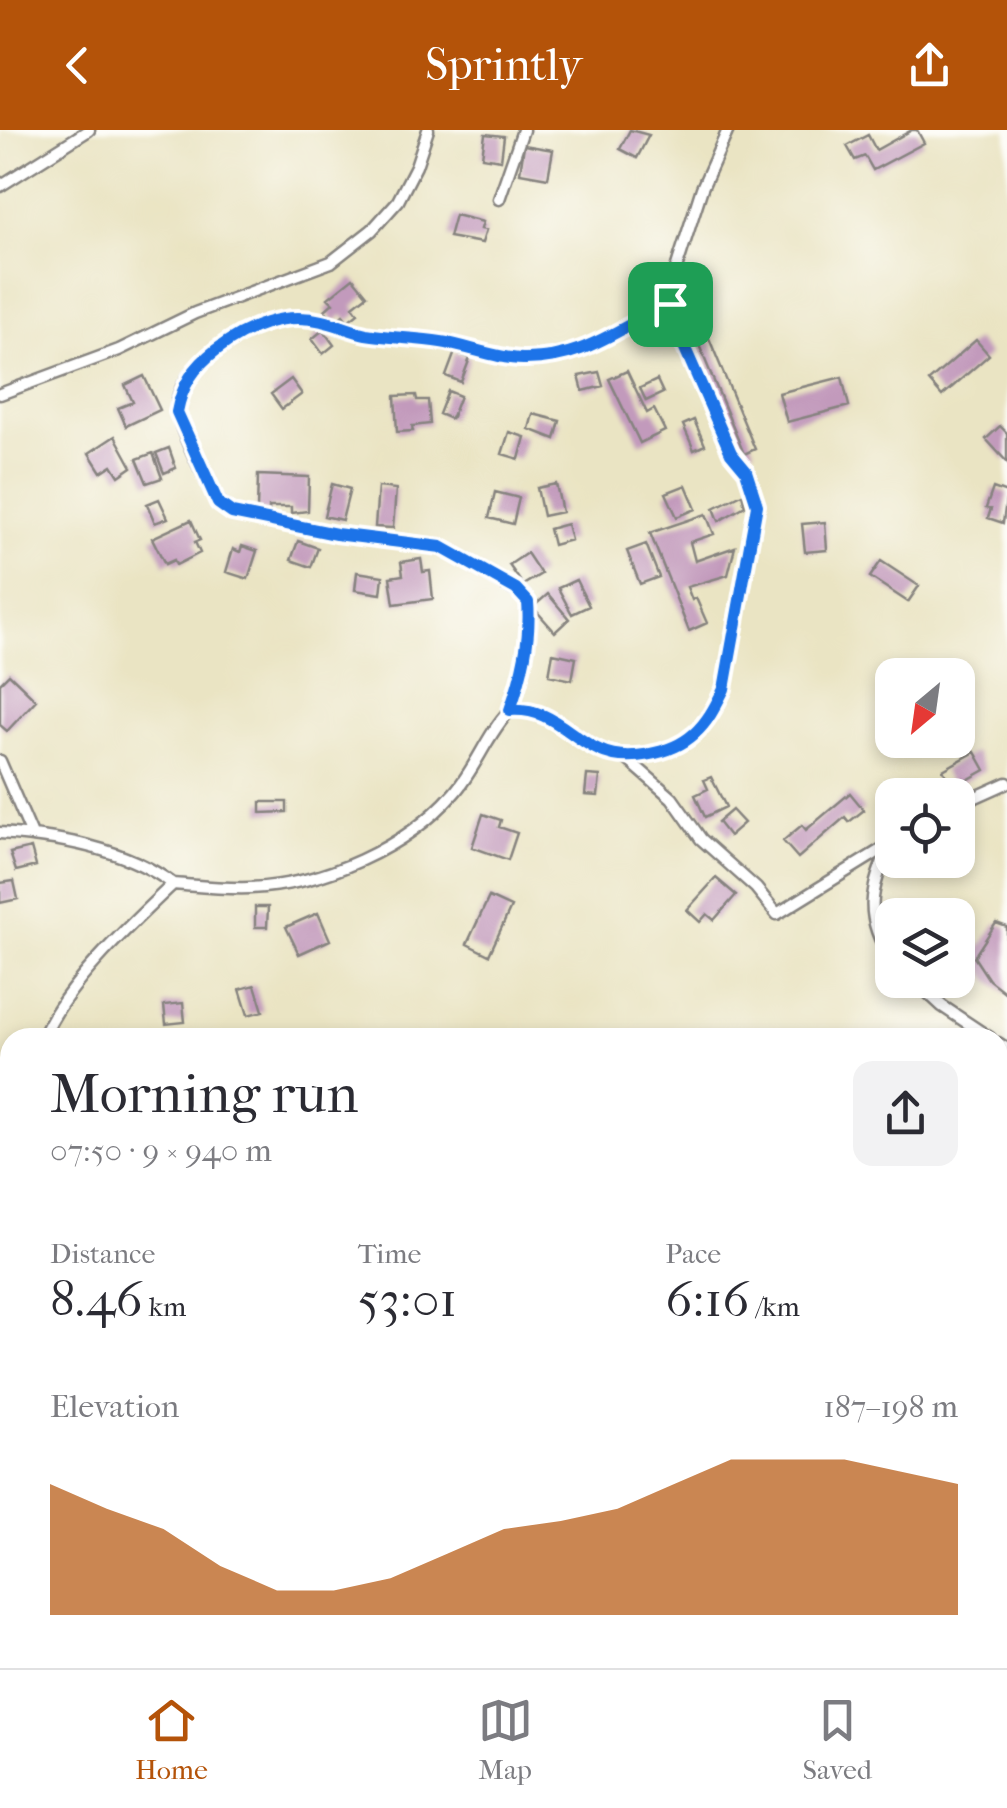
<!DOCTYPE html>
<meta charset="utf-8">
<style>
:root{--surface:#fff;--page:#f2f2f3;--text:#2b2b33;--muted:#7c7c81;--line:#e1e1e2;--accent:#b45309}
body{margin:0;font-family:"IM FELL French Canon",serif;background:var(--page);color:var(--text);height:100vh;display:flex;flex-direction:column;font-size:38px;white-space:nowrap}
*{box-sizing:border-box;margin:0}
p{font-size:32px;color:var(--muted)}
.icon{flex:none;width:55px;height:55px;fill:none;stroke:currentColor;stroke-width:2;stroke-linecap:round;stroke-linejoin:round}
.map{position:relative;flex:1;overflow:hidden}
.sheet{position:absolute;left:0px;top:898px;width:1008px;height:642px;display:flex;flex-direction:column;background:var(--surface);border-radius:30px 30px 0 0;box-shadow:0 5px 15px #0003}
.sheet>*{flex:none}
.needle{width:65px;rotate:209deg}
.buttons{position:absolute;left:875px;top:528px;display:grid;gap:20px}
.buttons a{display:grid;place-items:center;width:100px;height:100px;border-radius:20px;background:var(--surface);box-shadow:0 5px 15px #0003;font-size:50px}
.pin{position:absolute;display:grid;place-items:center;width:85px;height:85px;color:#fff;margin:-42px;border-radius:20px;box-shadow:0 5px 15px #0006}
.round{display:grid;place-items:center;flex:none;width:105px;height:105px;border-radius:20px;background:var(--page)}
.headline{display:flex;align-items:center;justify-content:space-between;height:170px;padding:0 50px}
h1{font-size:55px;font-weight:600;line-height:75px}
.figures{display:grid;grid-template-columns:repeat(3,1fr);gap:15px;height:170px;padding:10px 50px}
.figures div{display:grid;align-content:center}
.figures b{font-size:50px;font-weight:600}
.figures small{font-size:28px;font-weight:400}
.figures p{font-size:28px}
.chart{height:280px;padding:20px 50px}
.chart p{display:flex;justify-content:space-between}
.chart svg{width:100%;height:180px;margin-top:10px;fill:var(--accent);opacity:.7}
header{display:flex;justify-content:space-between;align-items:center;height:130px;padding:0 50px;background:var(--accent);color:#fff;font-size:45px;font-weight:600}
.tab-bar{display:flex;justify-content:space-around;align-items:center;height:140px;border-top:2px solid var(--line);background:var(--surface);font-size:28px;color:var(--muted)}
.tab-bar a{display:grid;justify-items:center;gap:5px}
.tab-bar .selected{color:var(--accent)}
.map>svg:first-child{display:block}
.building{fill:#c29abc}
.lines{fill:none;stroke-linecap:round;stroke-linejoin:round}
.street-casing{stroke:#86837f;stroke-width:15}
.street{stroke:#fff;stroke-width:10}
.route-casing{stroke:#fff;stroke-width:20}
.route{stroke:#1a73e8;stroke-width:12}
</style>
<header><svg class="icon" aria-label="back" viewBox="0 0 24 24"><path d="M15 5l-7 7 7 7"/></svg>Sprintly<svg class="icon" aria-label="share" viewBox="0 0 24 24"><path d="M12 15V3M7 8l5-5 5 5M5 13v7h14v-7"/></svg></header>
<div class="map">
<svg width="1007" height="1538" viewBox="0 0 1007 1538">
<rect width="100%" height="100%" fill="#fdfcf7"/>
<filter id="ink" filterUnits="userSpaceOnUse"><feTurbulence type="fractalNoise" baseFrequency=".01" numOctaves="2"/><feDisplacementMap in="SourceGraphic" scale="20" xChannelSelector="R" yChannelSelector="G"/><feConvolveMatrix kernelMatrix="1 2 1 2 8 2 1 2 1" color-interpolation-filters="sRGB"/></filter>
<filter id="wash" filterUnits="userSpaceOnUse"><feTurbulence type="fractalNoise" baseFrequency=".0048" numOctaves="4" result="noise"/><feDisplacementMap in="SourceGraphic" scale="40" xChannelSelector="R" yChannelSelector="G"/><feGaussianBlur stdDeviation="2.25" result="paint"/><feColorMatrix in="noise" values="0 0 0 0 0 0 0 0 0 0 0 0 0 0 0 0 0 1.4 0 .05"/><feComposite in="paint" operator="in"/></filter>
<g filter="url(#wash)">
<rect width="100%" height="100%" fill="#eae4c3"/>
<g id="blocks">
<path class="building" d="M630,0L649,5L637,28L620,19Z
M912,0H917L924,13L873,40L865,26L855,30L847,16L868,5L876,20Z
M485,4L504,6L501,30L482,27Z
M524,15L553,20L548,48L520,43Z
M455,85L483,92L481,99L486,100L482,113L449,107Z
M353,148L367,165L353,176L358,183L348,191L343,185L335,192L325,180L333,173L328,168Z
M689,160L755,319L744,324L678,164Z
M323,200L334,215L323,224L312,209Z
M976,210L989,225L942,266L929,251Z
M455,222L470,228L461,252L446,246Z
M627,241L647,283L654,279L665,301L640,313L609,249Z
M599,242L603,256L583,261L579,246Z
M144,246L160,280L126,296L118,278L133,272L125,255Z
M842,247L849,276L787,292L779,263Z
M291,249L302,264L282,279L271,264Z
M657,250L663,263L646,271L640,258Z
M448,261L460,266L451,289L439,284Z
M416,265L417,270H428L430,294L412,296L413,301L397,302L395,266Z
M533,284L560,291L555,309L529,299Z
M694,290L705,315L694,320L683,295Z
M1000,296L1007,303V332L986,309Z
M509,302L525,307L519,329L502,324Z
M115,306L132,337L119,346L112,335L101,342L89,323Z
M169,318L176,338L164,343L156,323Z
M153,323L162,348L147,353L137,329Z
M258,345L309,347L308,381L291,383V377H269V382L257,381Z
M332,354L350,359L342,390L324,386Z
M556,354L562,382L543,386L537,358Z
M686,355L696,379L677,387L666,363Z
M378,357L396,359L393,398L375,397Z
M993,358L1007,363L1003,393L988,388L991,379L986,378Z
M495,362L519,368L513,394L489,388Z
M742,364L745,376L719,391L714,378Z
M159,369L168,388L155,393L147,374Z
M706,384L714,404L690,412L695,431L735,417L728,445L687,457L692,470L696,468L707,493L689,501L650,403Z
M191,390L200,410L195,412L200,423L176,435L174,430L165,434L152,408Z
M825,392L827,420L805,422L802,394Z
M567,394L571,410L553,415L549,399Z
M298,411L318,418L311,437L291,430Z
M646,414L659,447L640,454L627,421Z
M242,416L257,421L248,449L226,442L233,419L240,422Z
M527,423L541,444L523,455L509,435Z
M421,429L423,442L430,441L433,469L394,474L390,447L403,445L401,432Z
M881,431L919,456L908,472L870,447Z
M357,442L383,446L381,464L355,460Z
M576,450L589,476L572,484L558,458Z
M548,464L569,489L555,502L533,477Z
M553,523L576,528L572,550L549,545Z
M9,544L36,570L7,601L0,595V553Z
M975,622L985,640L953,658L943,640Z
M587,645L600,646L598,666L585,665Z
M711,647L726,677L705,687L695,665L708,659L704,650Z
M850,663L864,680L849,692L845,687L798,728L783,711L802,695L806,700Z
M261,672H287V682L261,683Z
M732,680L744,693L729,706L718,692Z
M483,684L501,690L499,697L517,703L508,730L472,717Z
M31,718L36,736L16,741L10,723Z
M716,748L736,765L714,790L707,784L700,792L687,780Z
M14,751L18,769L0,773V753Z
M489,767L511,777L489,825L467,814Z
M255,777H268L267,797H255Z
M318,783L330,810L299,824L286,797Z
M996,793L1007,797V864L989,850L974,827Z
M255,855L263,881L248,885L240,859Z
M183,873L185,892L166,894L164,875Z"/>
</g>
</g>
<g filter="url(#ink)">
<use href="#blocks" fill-opacity="0" stroke="#86837f" stroke-width="2.5"/>
<g class="lines">
<g class="street-casing">
<path id="street" d="M0,56L89,0
M499,69L523,0
M0,264L119,220L195,183L331,132L372,100L398,71L416,36L428,0
M510,580C519,552 540,490 523,465L441,417L337,404L232,383C214,370 208,353 198,334C191,319 181,300 178,284C170,241 241,200 275,190C308,182 333,198 364,204C389,209 415,208 440,212C466,215 497,228 522,229C580,231 620,197 670,174
M625,627L672,668L701,709L756,758L777,784L892,713
M0,631L32,705
M958,675L1007,653
M0,703C58,707 126,718 173,754
M890,715C870,759 863,787 892,830
M914,850L942,876L990,908
M43,908C63,857 133,792 173,754C198,756 224,759 250,758C323,755 406,718 454,663C476,638 487,604 510,580C550,576 567,605 599,620C626,633 672,624 694,604C708,592 716,575 724,559L757,375L745,341L731,323L673,191L670,174L676,139L702,58L728,0
M998,913L1007,919
M998,1107L1007,1101
M0,1141H10
M998,1316L1007,1313
M195,1530L196,1538
M681,1530L684,1538
M867,1530V1538
M484,1538V1530"/>
</g>
<use href="#street" class="street"/>
</g>
</g>
<g class="lines" filter="url(#ink)">
<g class="route-casing">
<path id="route" d="M670,174L673,191L731,323L746,341L757,375L724,559C716,575 708,592 694,604C672,624 626,633 599,620C567,605 550,577 510,580C522,545 531,509 528,472L516,459L441,417L336,404L232,383L218,373L177,282C182,255 194,237 216,220C246,197 284,181 322,191C337,194 351,201 366,204C390,208 416,208 441,212C467,216 498,229 523,229C584,230 618,198 670,174Z"/>
</g>
<use href="#route" class="route"/>
</g>
</svg>
<div class="buttons">
<a><svg class="needle" viewBox="-14 -14 28 28"><path d="M0-13l5 13h-10z" fill="#e53935"/><path d="M0 13l5-13h-10z" fill="#7c7c81"/></svg></a>
<a><svg class="icon" aria-label="locate" viewBox="0 0 24 24"><circle cx="12" cy="12" r="6"/><path d="M12 2v4M12 18v4M2 12h4M18 12h4"/></svg></a>
<a><svg class="icon" aria-label="layers" viewBox="0 0 24 24"><path d="M12 4l9 5-9 5-9-5zM3 14l9 5 9-5"/></svg></a>
</div>
<div class="pin" style="left:670px;top:174px;background:#1e9e55"><svg class="icon" aria-label="arrive" viewBox="0 0 24 24"><path d="M6 21V4h12l-3 4 3 4H6"/></svg></div>
<section class="sheet">
<div class="headline"><div><h1>Morning run</h1><p>07:50 · 9 × 940 m</p></div><a class="round"><svg class="icon" aria-label="share" viewBox="0 0 24 24"><path d="M12 15V3M7 8l5-5 5 5M5 13v7h14v-7"/></svg></a></div>
<div class="figures">
<div><p>Distance</p><b>8.46<small> km</small></b></div>
<div><p>Time</p><b>53:01</b></div>
<div><p>Pace</p><b>6:16<small> /km</small></b></div>
</div>
<div class="chart"><p><span>Elevation</span>187–198 m</p>
<svg viewBox="0 0 160 44" preserveAspectRatio="none"><path d="M0 44V12L10 18L20 23L30 32L40 38L50 38L60 35L70 29L80 23L90 21L100 18L110 12L120 6L130 6L140 6L150 9L160 12V44z"/></svg>
</div>
</section>
</div>
<nav class="tab-bar">
<a class="selected"><svg class="icon" aria-label="home" viewBox="0 0 24 24"><path d="M3 11l9-7 9 7M6 9v11h12V9"/></svg>Home</a>
<a><svg class="icon" aria-label="map" viewBox="0 0 24 24"><path d="M3 6l6-2 6 2 6-2v14l-6 2-6-2-6 2zM9 4v14M15 6v14"/></svg>Map</a>
<a><svg class="icon" aria-label="saved" viewBox="0 0 24 24"><path d="M7 4h10v16l-5-4-5 4z"/></svg>Saved</a>
</nav>
